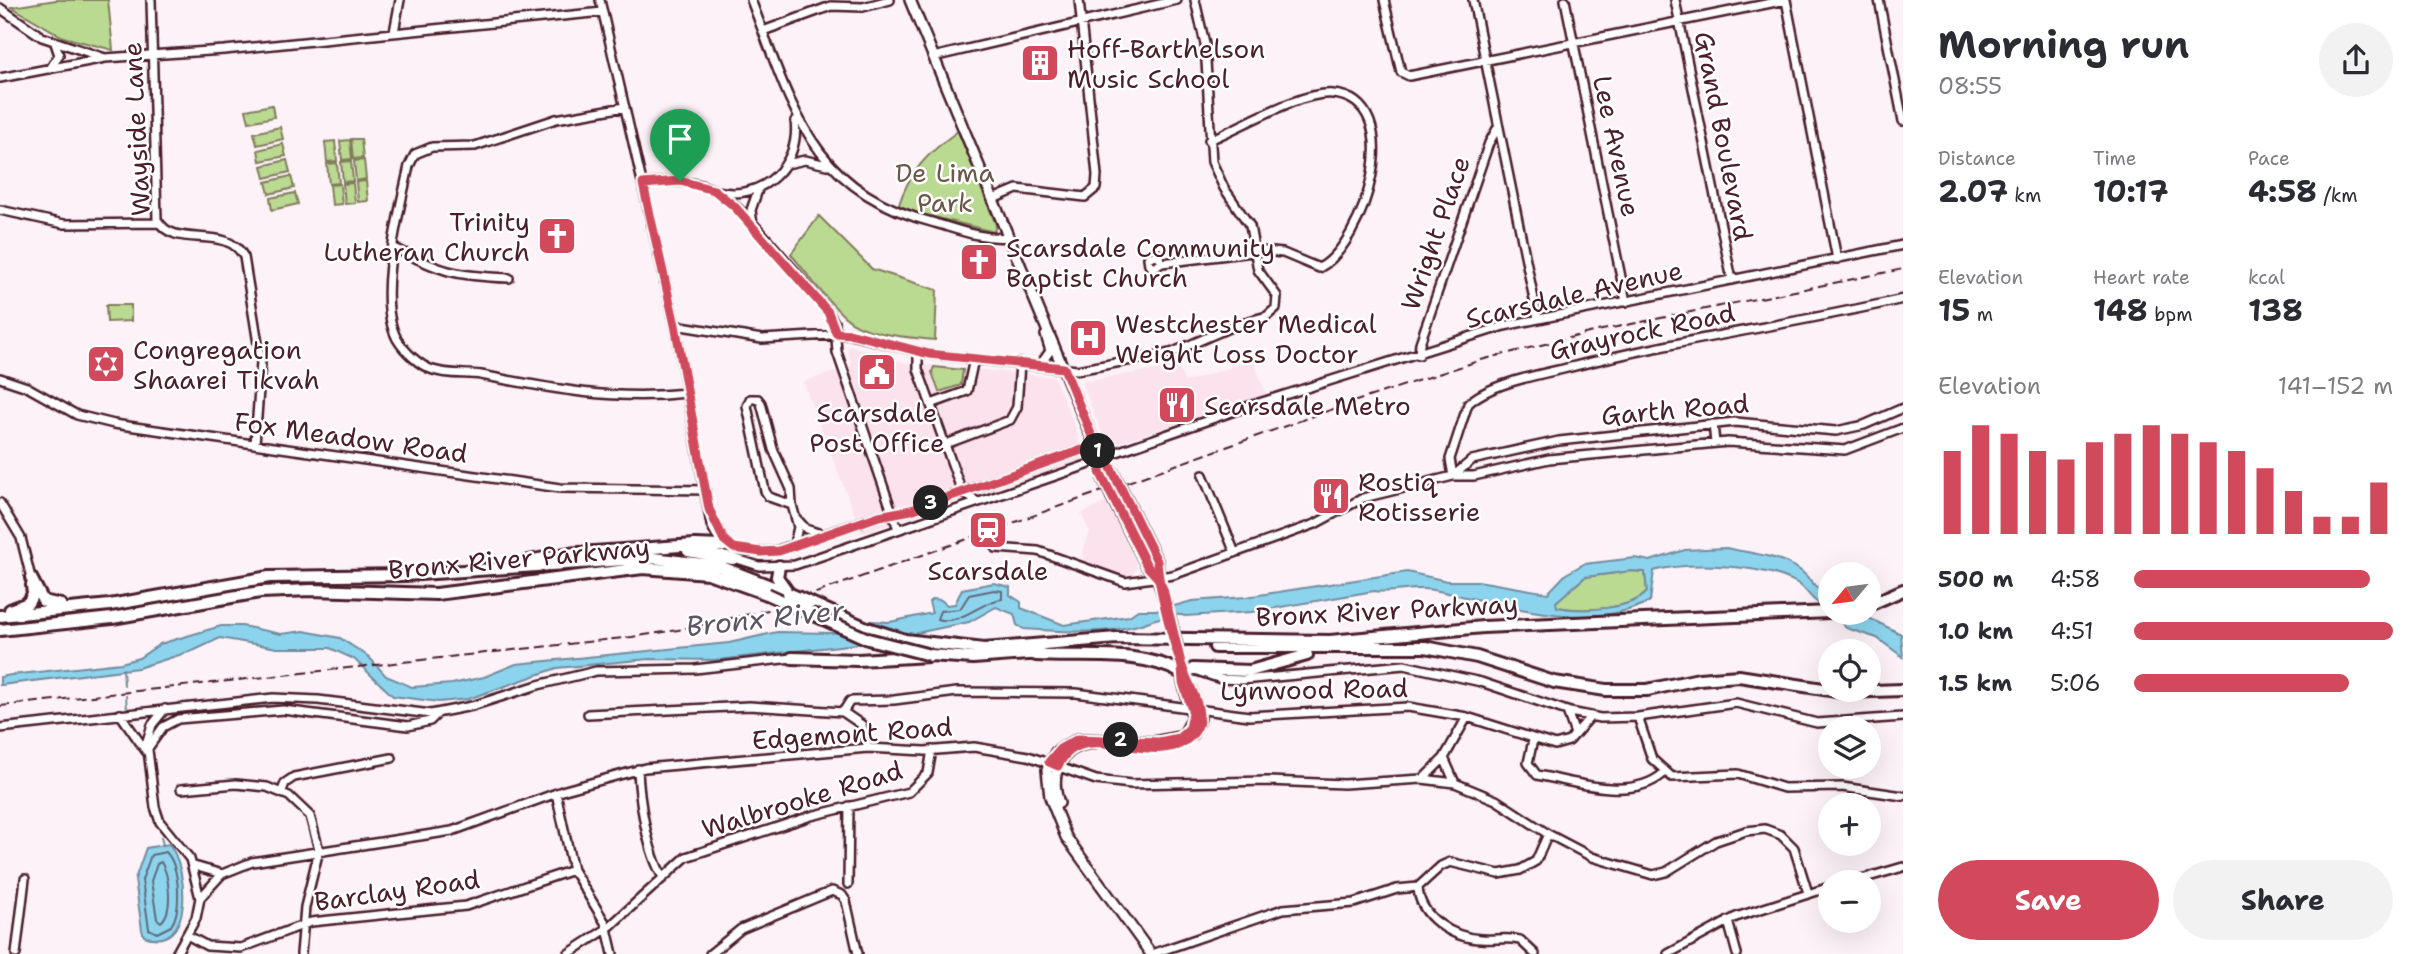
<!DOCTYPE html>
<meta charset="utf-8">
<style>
:root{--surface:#fff;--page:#f2f2f3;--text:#2b2b33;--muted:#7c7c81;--accent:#d1495b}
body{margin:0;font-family:"Shantell Sans",sans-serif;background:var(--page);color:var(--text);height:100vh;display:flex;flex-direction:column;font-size:26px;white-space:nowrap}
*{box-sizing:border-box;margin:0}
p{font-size:23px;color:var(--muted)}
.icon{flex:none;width:38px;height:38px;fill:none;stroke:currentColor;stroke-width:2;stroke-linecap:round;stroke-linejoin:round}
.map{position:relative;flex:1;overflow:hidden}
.sheet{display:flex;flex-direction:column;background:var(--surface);width:525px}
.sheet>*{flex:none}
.needle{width:46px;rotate:241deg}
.controls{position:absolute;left:1818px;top:562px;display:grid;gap:14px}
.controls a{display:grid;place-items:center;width:63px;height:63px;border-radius:50%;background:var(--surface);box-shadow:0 7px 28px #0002;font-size:35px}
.pin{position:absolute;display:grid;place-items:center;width:60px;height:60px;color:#fff;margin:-72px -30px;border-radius:50% 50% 50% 0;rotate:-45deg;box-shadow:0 0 7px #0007}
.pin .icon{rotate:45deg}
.km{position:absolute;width:35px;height:35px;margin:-18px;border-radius:50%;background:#222;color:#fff;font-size:19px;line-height:35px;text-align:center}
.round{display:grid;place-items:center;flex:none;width:74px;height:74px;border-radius:37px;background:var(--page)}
.summary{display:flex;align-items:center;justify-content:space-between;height:119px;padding:0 35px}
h1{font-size:38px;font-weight:700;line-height:52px}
.figures{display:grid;grid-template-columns:repeat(3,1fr);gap:10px;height:119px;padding:7px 35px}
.figures div{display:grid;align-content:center}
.figures b{font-size:30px;font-weight:700}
.figures small{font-size:19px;font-weight:400}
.figures p{font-size:19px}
.chart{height:196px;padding:14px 35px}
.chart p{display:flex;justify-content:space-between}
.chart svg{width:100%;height:126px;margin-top:7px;stroke:var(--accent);stroke-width:6}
.primary-button{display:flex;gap:14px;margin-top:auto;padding:14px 35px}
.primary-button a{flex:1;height:80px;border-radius:42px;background:var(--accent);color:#fff;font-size:28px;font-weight:700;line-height:80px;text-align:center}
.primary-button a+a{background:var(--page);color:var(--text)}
ul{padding:0 35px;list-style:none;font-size:23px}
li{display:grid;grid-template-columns:112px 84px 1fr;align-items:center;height:52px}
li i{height:18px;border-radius:9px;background:var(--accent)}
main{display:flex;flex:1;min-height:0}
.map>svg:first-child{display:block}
.built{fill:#fbe2ed}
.green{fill:#bad991;stroke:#827c5e;stroke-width:2}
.water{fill:#8cd4ed;stroke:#728c9f;stroke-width:2;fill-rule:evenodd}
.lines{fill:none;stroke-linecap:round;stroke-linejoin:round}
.shore{stroke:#646779;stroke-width:2}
.stream{stroke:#728c9f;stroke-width:2}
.minor-casing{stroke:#4a1f2b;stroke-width:12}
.major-casing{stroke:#4a1f2b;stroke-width:14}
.highway-casing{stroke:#4a1f2b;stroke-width:16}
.minor{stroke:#fff;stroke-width:7}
.major{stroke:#fff;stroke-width:9}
.highway{stroke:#fff;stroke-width:10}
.rail{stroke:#4a1f2b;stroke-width:2;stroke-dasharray:10 5;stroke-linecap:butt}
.major-bridge-casing{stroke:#4a1f2b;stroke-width:14;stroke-linecap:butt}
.highway-bridge-casing{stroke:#4a1f2b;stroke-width:16;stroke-linecap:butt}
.major-bridge{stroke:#fff;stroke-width:9}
.highway-bridge{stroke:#fff;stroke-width:10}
.route-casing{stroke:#fff;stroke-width:14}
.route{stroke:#d1495b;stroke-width:9}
.labels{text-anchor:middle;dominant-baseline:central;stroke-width:5;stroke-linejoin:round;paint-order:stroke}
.poi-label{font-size:26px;fill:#4a1f2b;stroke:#fff;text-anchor:start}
.street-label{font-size:26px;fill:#4a1f2b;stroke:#fff}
.park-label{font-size:26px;fill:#6c574a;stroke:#fff}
.water-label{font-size:28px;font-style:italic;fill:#5e5565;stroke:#fff}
</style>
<main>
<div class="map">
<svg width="1903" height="954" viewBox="0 0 1903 954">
<rect width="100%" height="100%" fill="#fdf2f7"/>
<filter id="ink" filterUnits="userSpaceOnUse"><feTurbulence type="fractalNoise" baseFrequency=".0143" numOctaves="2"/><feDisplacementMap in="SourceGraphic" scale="14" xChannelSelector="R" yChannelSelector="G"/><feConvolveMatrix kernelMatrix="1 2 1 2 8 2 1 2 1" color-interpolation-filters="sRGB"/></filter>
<g filter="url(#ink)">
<path class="built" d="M852,346L906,363L1054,377L1078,434L1082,460L862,533L803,382L852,366L847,348Z
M1253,360L1266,394L1108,446L1081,382L1178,366L1185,382Z
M1107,502L1137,565L1136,571L1122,578L1085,563L1082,555L1090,532L1081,514Z"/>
<path class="green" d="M56,0H108L113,50L63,37L12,7Z
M272,105L274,117L249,122L246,110Z
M280,127L283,139L257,145L254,133Z
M958,131L996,225L994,232L898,208C908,172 929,152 958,131Z
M351,139H361L363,158L353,159Z
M350,140L352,159L342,160L340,141Z
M335,141L337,161L327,162L325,142Z
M283,144L286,156L260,161L258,150Z
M287,160L290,172L265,178L262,166Z
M364,160L366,179L356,181L354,161Z
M351,161L353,181L343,182L341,162Z
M337,163L339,183L329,184L327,164Z
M291,176L294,188L269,194L266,182Z
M366,181L368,201L358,202L356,182Z
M353,183L355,203L345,204L343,184Z
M340,184L342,204L332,205L330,185Z
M295,193L298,204L272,210L270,198Z
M819,216L872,269L937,290L935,340C908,337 866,336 845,317C825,299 808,275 791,254Z
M106,305H131V321L107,322Z
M934,367L963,370L961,385L939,392L932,372Z
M1631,571L1645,572L1647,592C1631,610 1581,612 1557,607L1555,602L1585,577Z"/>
<path class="water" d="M1726,548C1752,554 1780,555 1801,571C1812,580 1818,592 1830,598V606C1812,606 1810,591 1797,583C1765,565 1689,561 1654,571L1650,601C1587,635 1499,602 1433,590C1413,586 1394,594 1374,591L1252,612L1185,616C1171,611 1147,623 1134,626C1096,635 1062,631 1024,629L1017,625L1014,614L996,607L969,622L874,642L718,660L649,659L557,668L468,699L439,702L393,696L354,659L330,648H277L220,638L195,650L138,668L0,685V677L11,675L121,663L139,658L160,644L221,626H242L281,634L304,631L340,638L369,657L386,676L412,687L452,684L484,677L516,664L729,643L777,632L832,633L871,621L890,622L932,613L929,602L932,599L941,600L947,605L955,604L962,589L994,583L1010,587V595L1021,602V608L1064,625L1129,616L1138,610H1160L1192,601L1246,597L1407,572L1447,581H1478L1548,593L1566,574L1584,564L1635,558L1650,561L1685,550ZM1631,571L1645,572L1647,592C1631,610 1581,612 1557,607L1556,602L1585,577Z
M1838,613H1859L1901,634L1903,657L1877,638L1846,628L1839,620L1842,616Z
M169,844C189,869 194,954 144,936L142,930L135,879L146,848Z"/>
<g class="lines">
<path class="shore" d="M994,590L1002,591V599C981,601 961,626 937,619L940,611L960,609L969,595Z
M166,852C180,867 182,910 171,926L157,933L149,929L142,880L151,855Z
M161,862C169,874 174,912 161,922L157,919L151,881L157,864Z"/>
<path class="stream" d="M123,669L124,685
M126,696L127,709
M161,837L163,845"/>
<g class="minor-casing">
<path id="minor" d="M151,0L157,219C174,252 226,222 244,257L261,362L255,444
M600,0L675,325L711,525L723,548
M751,0C793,108 810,191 935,223C959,230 984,240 1009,237
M1384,0L1401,72L1409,76L1786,0
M1473,0L1538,319
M1565,0L1626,302
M1675,0L1732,280
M1786,0L1837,259
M1879,0L1903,121
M0,8L42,37L105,58
M763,31L831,6L863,7L890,0
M394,32L400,0
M933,57L1177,0
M50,69L59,55L55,43
M0,78L105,58L224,50L603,12
M625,107L556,119L475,146L432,147L415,154L409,166C400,210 375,298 397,339C404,351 420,366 433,370C448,375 466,373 481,375C552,389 614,401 687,393
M787,164L805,160L827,165
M643,184C667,181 690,179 712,189C743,203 803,283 828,311L835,324L837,352L898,529
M718,191C761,202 801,165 795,121
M993,199L1017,189L1085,197L1096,188L1097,175L1079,0
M0,210L64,224L159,223
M753,225L751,210L758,190
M393,247C441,272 455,276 509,278
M1162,263L1158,254L1148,258L1149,265L1154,268L1162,263L1261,251L1283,253L1319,268C1364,246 1410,101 1333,94C1300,91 1242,127 1209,140
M675,325L762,339L848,334L929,354L1077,370L1171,353L1238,324L1267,316L1276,308L1277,296L1258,270L1250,226L1224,188L1212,162L1205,44L1195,0
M918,352V369L962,492L976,501
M1419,355L1420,343L1489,143L1498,127
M1040,365L1050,351L1045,335
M0,378L27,387L77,415L114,424L560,488L706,490
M750,399H758L761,403L773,449L791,489L792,505L769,497L765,491L747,406Z
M931,404L967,391L974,359
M1713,424L1715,443
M946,444L1010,420L1017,407L1020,363
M1203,475L1235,553
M1453,476L1450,459L1468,404C1487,385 1536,375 1563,369C1675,340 1790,325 1903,299
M1453,476L1472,460L1559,441L1735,422L1836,431L1864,425L1903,408
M0,503L21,538L31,578
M792,505L798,527L794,545
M713,517L724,540L732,547
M797,519L806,529L821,534
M721,546L755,552L776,551L879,516L911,510L1082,450L1100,456L1111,454L1246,407L1504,326L1903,245
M996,548L1038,551L1125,582L1173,575L1315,524L1363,498L1453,476H1474L1549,459L1728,442L1845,450L1903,428
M731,557L759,566L795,565L1087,465L1100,456
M1200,672L1221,679L1242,680L1404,665L1481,682L1570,712L1600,718L1638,717L1736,703L1817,723L1903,717
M165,709L152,725L147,742L155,807L160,822L190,859L200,898L196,918L176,954
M1567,711L1575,734
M843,712L850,701L894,700L957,692L1076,693L1249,716L1408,707L1467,717L1555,745L1569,741L1591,716
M120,714L146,751L163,727L178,719L283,710L408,726L430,721L438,713
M588,714L749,706L843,712L862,725L868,748
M1638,717L1652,759L1672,777L1738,774L1784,788L1842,787L1903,796
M0,728L273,698L318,700L431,714L472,706L538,685L596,671L695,669L792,658
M1533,740L1528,763L1537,775C1576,782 1631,802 1664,773
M638,769C639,798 647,852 663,877
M1423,779L1444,758
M1455,783L1444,758L1467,717
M181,789L236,784L267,787L289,796L310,816L319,850L305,907L301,954
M282,791L285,783L294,777L392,758
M556,793L573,870L606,924L613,954
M194,866L222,874
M1851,882L1903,867
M848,884L849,806
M200,898L222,874L252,862L452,831L565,790L645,768L868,748L925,751L974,747L1028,756L1096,780L1131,784L1268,781L1344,784L1422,779L1455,783L1496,800L1548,834L1592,857L1653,875L1666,872L1716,841L1746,831L1765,829L1781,835L1794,848L1808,893
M1728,921L1737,954
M187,935L207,946L241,948L311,922L466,906L573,870
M16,954L25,879
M568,954L608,928L686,857L811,816L909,792L928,773L932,750
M710,954L741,929L832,891L842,895L846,901L858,954
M1152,954L1283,909L1354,903L1397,889L1418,887
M1535,954L1520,940C1507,937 1494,940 1481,939C1453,938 1419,917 1418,887L1441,866L1450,862L1499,874L1520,870L1536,861L1548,834
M1668,954L1736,917L1830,887"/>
</g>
<g class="major-casing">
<path id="major" d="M910,0L1090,433L1100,456L1112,471
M1120,486L1157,561L1158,578L1171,622
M1112,497L1147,566L1158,578
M1191,689L1200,718L1192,735
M1059,803C1049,775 1060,745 1094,743
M1151,954L1066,837L1050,797L1047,770L1056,752L1078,739L1153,742L1183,736L1193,718L1183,682L1182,667"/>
</g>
<g class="highway-casing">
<path id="highway" d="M688,551L733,559
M529,561L565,554L695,545L721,546
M779,566L777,577L787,591
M31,578L43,601L61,605
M811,603L867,628L905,640L984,649L1117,638L1330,641L1483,627L1830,612
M1869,605L1903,590
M10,610L28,603L33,594L32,585
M0,616L110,605L269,577L405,575L653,558L719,566L788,593
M0,630L112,618L260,592L312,590L436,594L643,568L708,573L767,594
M1215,647H1425L1477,657L1554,682L1606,690H1647L1699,679L1739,676L1843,692L1903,690
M930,655L973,658L1041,653
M1036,655C1083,658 1140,649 1182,673
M792,658L858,660L929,656
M1193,669L1250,671L1307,655"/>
</g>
<use href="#minor" class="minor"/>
<use href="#major" class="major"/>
<use href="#highway" class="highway"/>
<path class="rail" d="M0,706L632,637L678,630L768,610L1350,403L1481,360L1597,331L1903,269"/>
<g class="major-bridge-casing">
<path id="major-bridge" d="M1112,471L1120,486
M1102,476L1112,497
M1171,622L1178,650"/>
</g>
<g class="highway-bridge-casing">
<path id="highway-bridge" d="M788,593L811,603
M767,594L868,639L930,655"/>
</g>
<use href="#major-bridge" class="major-bridge"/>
<use href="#highway-bridge" class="highway-bridge"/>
</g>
</g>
<g class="lines" filter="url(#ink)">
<g class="route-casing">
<path id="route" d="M680,181L714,190L734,206L828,312L836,333L853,334L929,354L1064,368L1100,456L1110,466L1157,561C1159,589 1172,639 1182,666C1187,682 1199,700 1199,717C1200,725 1196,731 1191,736C1156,772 1082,713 1058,766L1049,762L1060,749L1078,739L1159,742L1179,738L1190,728L1193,713L1183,682L1182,667L1163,589L1158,578L1147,566L1100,472V456L1082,450L911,510L879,516L779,551L761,552L734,548L724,540L709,509L675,325L643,184L680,181"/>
</g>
<use href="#route" class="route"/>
</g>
<defs>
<g id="building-square" transform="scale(2.0125)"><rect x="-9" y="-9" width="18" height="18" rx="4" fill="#d1495b" stroke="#fff"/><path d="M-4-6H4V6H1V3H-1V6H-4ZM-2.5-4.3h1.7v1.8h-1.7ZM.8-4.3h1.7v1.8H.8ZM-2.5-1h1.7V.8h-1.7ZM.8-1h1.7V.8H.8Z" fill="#fff"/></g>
<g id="church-square" transform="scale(2.0125)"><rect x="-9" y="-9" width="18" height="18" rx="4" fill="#d1495b" stroke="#fff"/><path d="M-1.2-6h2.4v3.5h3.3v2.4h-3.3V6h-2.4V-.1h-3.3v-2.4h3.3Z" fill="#fff"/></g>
<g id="hospital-square" transform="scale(2.0125)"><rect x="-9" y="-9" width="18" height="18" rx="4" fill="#d1495b" stroke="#fff"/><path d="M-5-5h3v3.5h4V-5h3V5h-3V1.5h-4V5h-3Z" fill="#fff"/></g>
<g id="synagogue-square" transform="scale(2.0125)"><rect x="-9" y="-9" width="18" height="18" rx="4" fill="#d1495b" stroke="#fff"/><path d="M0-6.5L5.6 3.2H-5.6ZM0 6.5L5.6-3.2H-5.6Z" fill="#fff"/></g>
<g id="civic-square" transform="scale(2.0125)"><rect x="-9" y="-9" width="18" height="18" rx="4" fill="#d1495b" stroke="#fff"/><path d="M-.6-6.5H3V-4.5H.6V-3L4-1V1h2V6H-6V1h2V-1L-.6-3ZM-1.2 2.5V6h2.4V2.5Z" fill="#fff"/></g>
<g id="restaurant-square" transform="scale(2.0125)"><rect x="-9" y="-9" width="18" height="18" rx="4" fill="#d1495b" stroke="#fff"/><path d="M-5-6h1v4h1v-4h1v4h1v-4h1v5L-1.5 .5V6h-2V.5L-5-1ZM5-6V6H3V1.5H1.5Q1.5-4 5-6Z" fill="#fff"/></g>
<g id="station-square" transform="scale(2.0125)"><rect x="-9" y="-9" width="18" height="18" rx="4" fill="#d1495b" stroke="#fff"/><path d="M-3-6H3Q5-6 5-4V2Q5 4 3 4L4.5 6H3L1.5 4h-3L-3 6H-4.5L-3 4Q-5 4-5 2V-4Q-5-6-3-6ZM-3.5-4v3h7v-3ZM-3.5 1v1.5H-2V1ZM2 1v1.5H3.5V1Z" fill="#fff"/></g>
</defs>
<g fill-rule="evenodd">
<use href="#building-square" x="1040" y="63"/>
<use href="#church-square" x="557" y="236"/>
<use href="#church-square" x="979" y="262"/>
<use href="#hospital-square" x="1088" y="338"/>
<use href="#synagogue-square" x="106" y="364"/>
<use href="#civic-square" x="877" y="372"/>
<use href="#restaurant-square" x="1177" y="405"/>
<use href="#restaurant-square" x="1331" y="496"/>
<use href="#station-square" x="988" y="530"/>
</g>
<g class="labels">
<g class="poi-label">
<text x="1067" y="48">Hoff-Barthelson<tspan x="1067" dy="30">Music School</tspan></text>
<text x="530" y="221" text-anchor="end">Trinity<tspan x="530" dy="30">Lutheran Church</tspan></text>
<text x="1006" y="247">Scarsdale Community<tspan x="1006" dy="30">Baptist Church</tspan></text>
<text x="1115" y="323">Westchester Medical<tspan x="1115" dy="30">Weight Loss Doctor</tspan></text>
<text x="133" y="349">Congregation<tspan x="133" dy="30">Shaarei Tikvah</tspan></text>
<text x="1204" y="405">Scarsdale Metro</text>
<text x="877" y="412" text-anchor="middle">Scarsdale<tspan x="877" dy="30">Post Office</tspan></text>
<text x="1358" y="481">Rostiq<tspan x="1358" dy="30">Rotisserie</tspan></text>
<text x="988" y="570" text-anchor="middle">Scarsdale</text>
</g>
<g class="street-label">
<text transform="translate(136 129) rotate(-93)">Wayside Lane</text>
<text transform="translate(1724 136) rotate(79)">Grand Boulevard</text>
<text transform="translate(1617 146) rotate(78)">Lee Avenue</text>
<text transform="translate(1435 233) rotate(-71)">Wright Place</text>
<text transform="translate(1574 294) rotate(-13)">Scarsdale Avenue</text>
<text transform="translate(1642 331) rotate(-12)">Grayrock Road</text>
<text transform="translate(1675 409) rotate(-5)">Garth Road</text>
<text transform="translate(351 437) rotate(8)">Fox Meadow Road</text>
<text transform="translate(519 558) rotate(-5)">Bronx River Parkway</text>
<text transform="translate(1387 610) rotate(-3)">Bronx River Parkway</text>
<text transform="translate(1314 689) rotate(-1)">Lynwood Road</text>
<text transform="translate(852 733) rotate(-4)">Edgemont Road</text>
<text transform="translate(802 799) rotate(-17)">Walbrooke Road</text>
<text transform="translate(397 890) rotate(-8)">Barclay Road</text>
</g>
<g class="park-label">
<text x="945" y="172">De Lima<tspan x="945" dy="30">Park</tspan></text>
</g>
<g class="water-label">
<text transform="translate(765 618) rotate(-6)">Bronx River</text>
</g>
</g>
</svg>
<div class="controls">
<a><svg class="needle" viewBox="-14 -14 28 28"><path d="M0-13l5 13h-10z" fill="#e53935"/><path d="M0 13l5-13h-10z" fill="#7c7c81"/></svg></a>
<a><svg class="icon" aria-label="locate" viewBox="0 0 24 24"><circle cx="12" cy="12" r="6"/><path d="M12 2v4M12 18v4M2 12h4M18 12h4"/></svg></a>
<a><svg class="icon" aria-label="layers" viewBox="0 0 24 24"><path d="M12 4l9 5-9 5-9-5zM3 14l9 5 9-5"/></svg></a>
<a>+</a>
<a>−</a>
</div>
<div class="pin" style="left:680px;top:181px;background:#1e9e55"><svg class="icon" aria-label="arrive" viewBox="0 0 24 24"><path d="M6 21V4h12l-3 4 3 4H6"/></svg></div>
<b class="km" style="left:1098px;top:451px">1</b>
<b class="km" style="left:1121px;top:740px">2</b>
<b class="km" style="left:931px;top:503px">3</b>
</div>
<section class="sheet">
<div class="summary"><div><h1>Morning run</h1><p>08:55</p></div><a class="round"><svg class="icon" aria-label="share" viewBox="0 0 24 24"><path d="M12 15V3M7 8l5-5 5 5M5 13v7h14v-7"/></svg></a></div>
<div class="figures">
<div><p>Distance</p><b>2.07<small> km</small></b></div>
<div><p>Time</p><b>10:17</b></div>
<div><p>Pace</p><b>4:58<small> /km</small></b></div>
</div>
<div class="figures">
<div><p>Elevation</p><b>15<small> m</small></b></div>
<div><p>Heart rate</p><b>148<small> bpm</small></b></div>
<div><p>kcal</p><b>138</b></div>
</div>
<div class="chart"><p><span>Elevation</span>141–152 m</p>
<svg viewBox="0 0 160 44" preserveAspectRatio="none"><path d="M5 44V15M15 44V6M25 44V9M35 44V15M45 44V18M55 44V12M65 44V9M75 44V6M85 44V9M95 44V12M105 44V15M115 44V21M125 44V29M135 44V38M145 44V38M155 44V26"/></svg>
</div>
<ul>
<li><b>500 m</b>4:58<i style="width:91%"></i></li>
<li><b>1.0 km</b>4:51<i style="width:100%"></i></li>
<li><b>1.5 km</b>5:06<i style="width:83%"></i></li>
</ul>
<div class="primary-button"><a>Save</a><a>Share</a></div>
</section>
</main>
